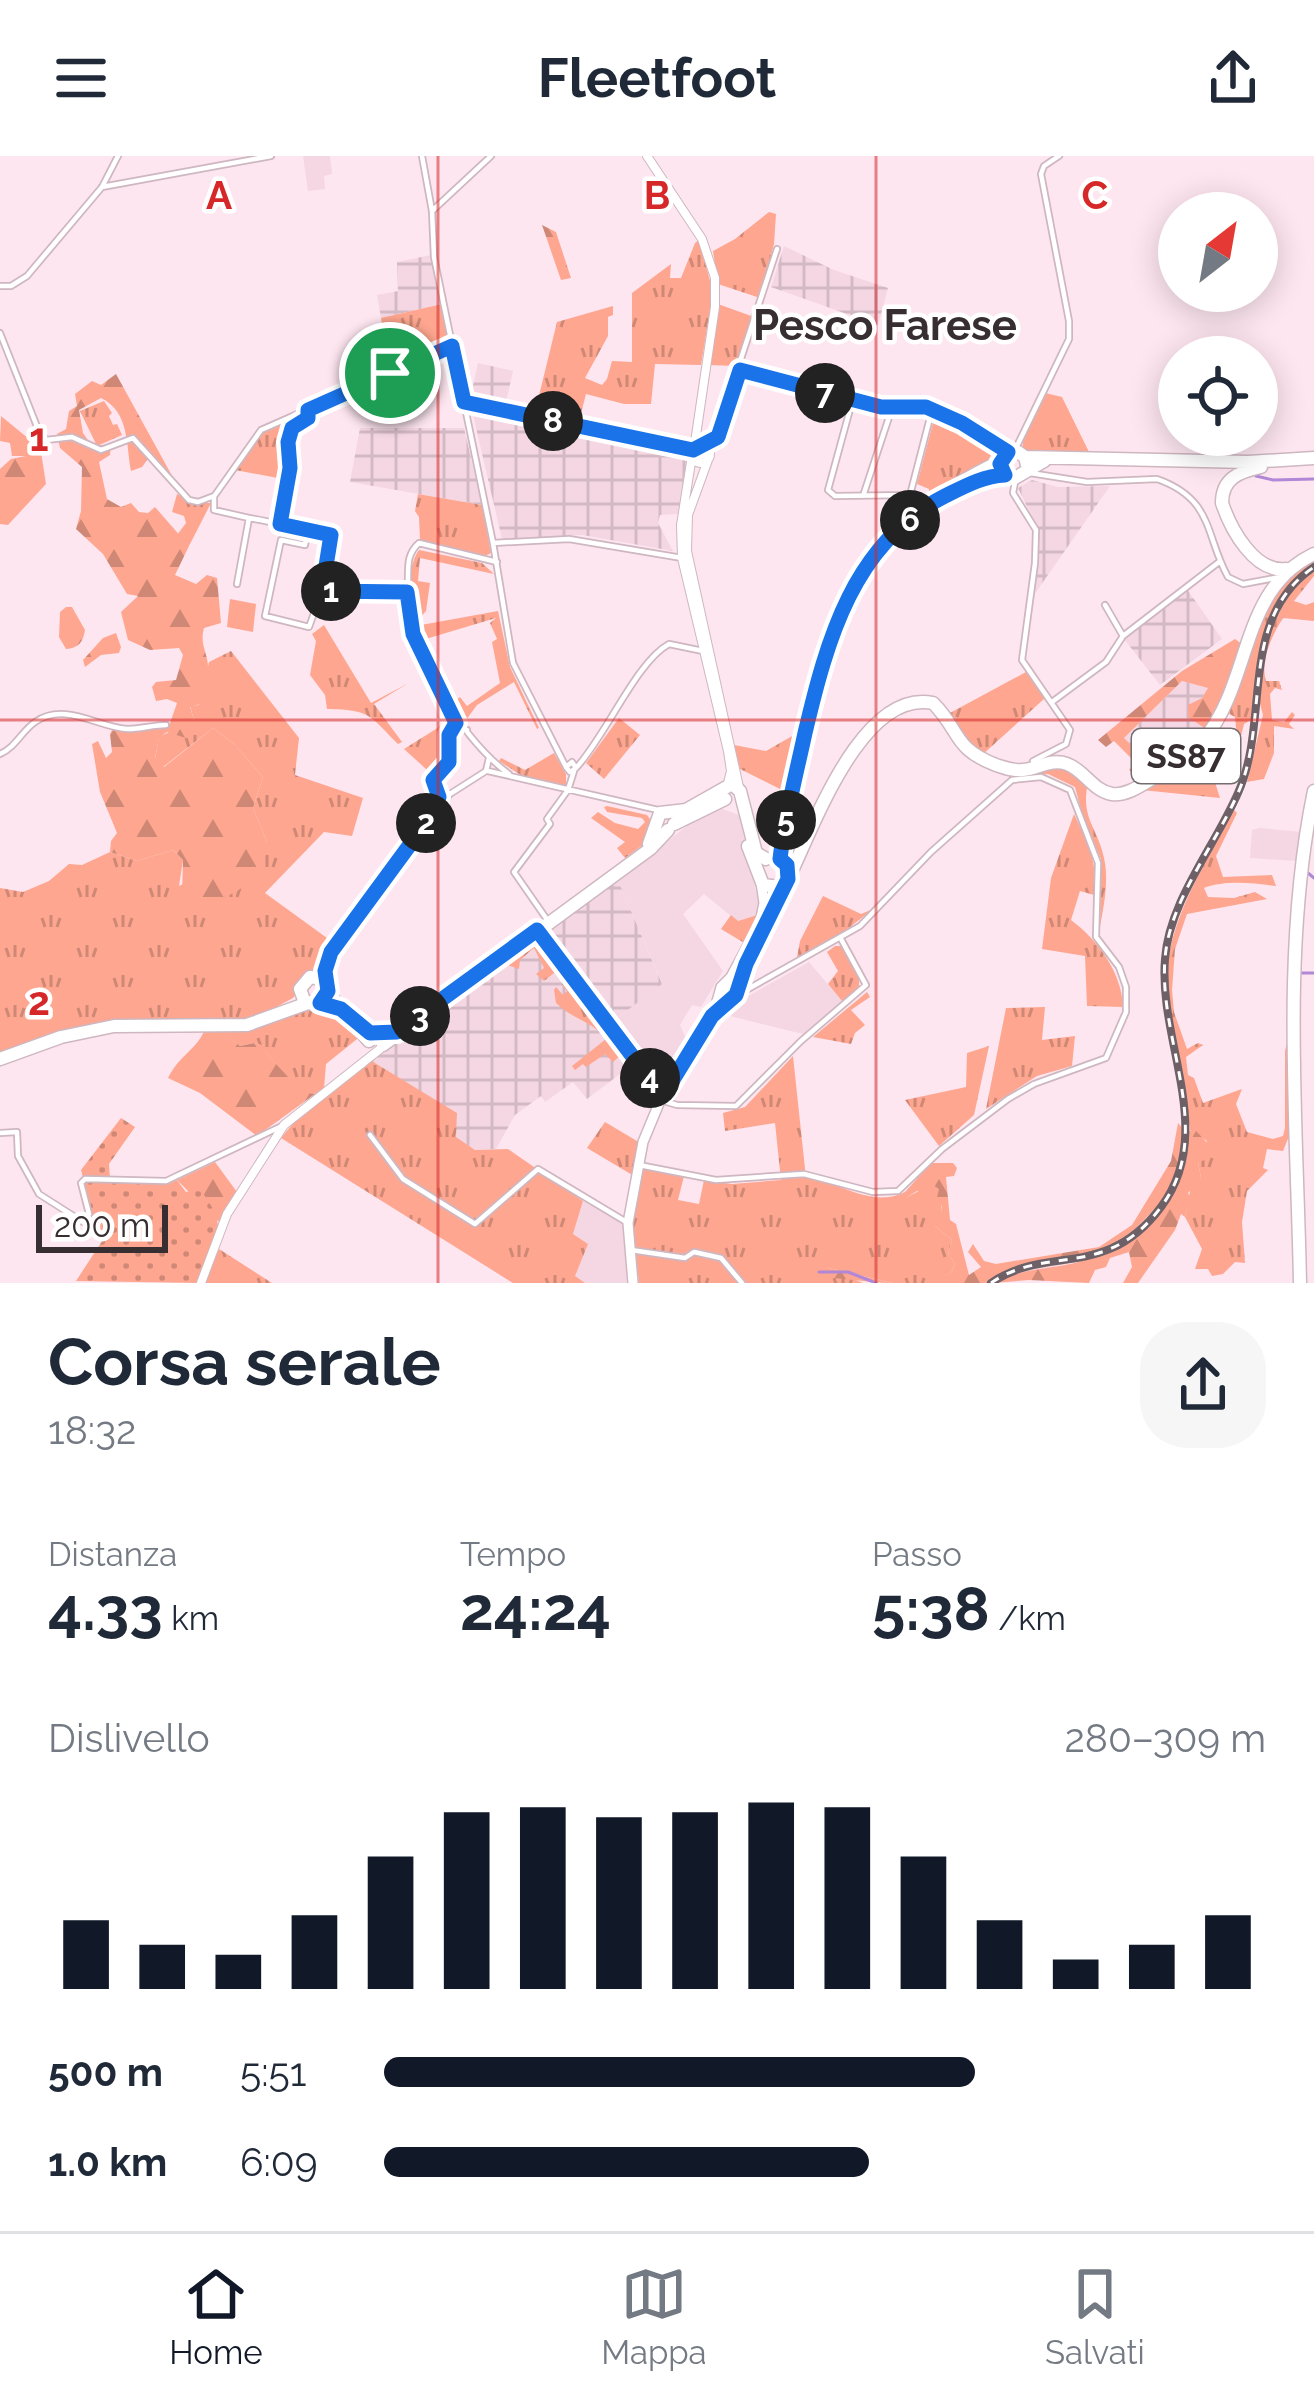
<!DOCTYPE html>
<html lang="it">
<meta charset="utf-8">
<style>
:root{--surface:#fff;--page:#f6f6f7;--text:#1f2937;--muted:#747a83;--line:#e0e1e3;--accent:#111827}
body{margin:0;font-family:Raleway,sans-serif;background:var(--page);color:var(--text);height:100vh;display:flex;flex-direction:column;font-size:45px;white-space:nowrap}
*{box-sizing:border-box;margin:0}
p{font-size:39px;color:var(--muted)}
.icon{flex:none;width:66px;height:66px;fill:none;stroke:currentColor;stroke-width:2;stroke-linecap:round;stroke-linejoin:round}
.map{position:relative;height:1127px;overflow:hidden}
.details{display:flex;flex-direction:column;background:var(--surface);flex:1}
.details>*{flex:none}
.needle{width:78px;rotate:31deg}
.controls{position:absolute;left:1158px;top:36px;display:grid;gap:24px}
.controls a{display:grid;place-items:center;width:120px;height:120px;border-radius:50%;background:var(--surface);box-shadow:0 6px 30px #0003;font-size:60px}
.scale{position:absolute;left:36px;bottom:30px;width:132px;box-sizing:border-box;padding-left:12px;border:6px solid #372e32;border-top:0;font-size:33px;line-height:42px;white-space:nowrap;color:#372e32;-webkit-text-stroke:9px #fff;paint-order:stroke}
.pin{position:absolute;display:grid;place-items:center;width:102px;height:102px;color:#fff;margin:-51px;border:6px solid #fff;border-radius:50%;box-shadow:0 3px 12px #0007}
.km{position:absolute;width:60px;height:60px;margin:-30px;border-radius:50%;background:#222;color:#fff;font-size:33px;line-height:60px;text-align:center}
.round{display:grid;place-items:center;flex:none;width:126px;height:126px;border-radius:48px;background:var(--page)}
.summary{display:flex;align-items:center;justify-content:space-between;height:204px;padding:0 48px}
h1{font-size:66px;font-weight:700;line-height:90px}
.figures{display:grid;grid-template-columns:repeat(3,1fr);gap:18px;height:204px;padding:12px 48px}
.figures div{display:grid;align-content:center}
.figures b{font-size:60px;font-weight:700}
.figures small{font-size:33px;font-weight:400}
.figures p{font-size:33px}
.chart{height:336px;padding:24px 48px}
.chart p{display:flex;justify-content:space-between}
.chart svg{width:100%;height:216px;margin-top:12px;stroke:var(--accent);stroke-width:6}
ul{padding:0 48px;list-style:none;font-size:39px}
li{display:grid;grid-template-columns:192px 144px 1fr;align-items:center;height:90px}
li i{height:30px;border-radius:15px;background:var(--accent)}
header{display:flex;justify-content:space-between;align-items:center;height:156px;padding:0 48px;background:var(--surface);font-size:54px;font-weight:700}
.dock{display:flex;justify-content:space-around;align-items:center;height:168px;border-top:3px solid var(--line);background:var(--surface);font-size:33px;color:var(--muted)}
.dock a{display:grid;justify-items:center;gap:6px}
.dock .selected{color:var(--accent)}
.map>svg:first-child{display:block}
.built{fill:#f5d7e3}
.industrial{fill:url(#industrial-grid)}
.grass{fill:url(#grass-tufts)}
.forest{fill:url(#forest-firs)}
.garden{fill:url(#garden-dots)}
.pitch{fill:#fea68f}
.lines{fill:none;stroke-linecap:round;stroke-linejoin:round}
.stream{stroke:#b088d7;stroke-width:3}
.minor-casing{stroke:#ceb7c0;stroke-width:8}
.tertiary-casing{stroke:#ceb7c0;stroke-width:10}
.secondary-casing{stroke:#ceb7c0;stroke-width:12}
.primary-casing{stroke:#ceb7c0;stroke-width:15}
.minor{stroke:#fff;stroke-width:4.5}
.tertiary{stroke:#fff;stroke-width:8}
.secondary{stroke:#fff;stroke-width:9}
.primary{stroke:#fff;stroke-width:12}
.rail-casing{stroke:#6d6066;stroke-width:8}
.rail{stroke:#fff;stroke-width:3;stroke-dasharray:9;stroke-linecap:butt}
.route-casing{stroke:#fff;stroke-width:24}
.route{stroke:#1a73e8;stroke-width:15}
.grid{fill:none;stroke:#d62828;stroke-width:3;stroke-opacity:0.55}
.labels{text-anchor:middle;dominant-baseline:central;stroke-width:9;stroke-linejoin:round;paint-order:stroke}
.shield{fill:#fff;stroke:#736d70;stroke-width:3}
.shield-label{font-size:33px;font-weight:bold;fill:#372e32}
.quarter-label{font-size:42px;font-weight:bold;fill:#372e32;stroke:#fff}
.grid-label{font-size:39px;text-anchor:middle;font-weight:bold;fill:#d62828;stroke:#fff;stroke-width:9;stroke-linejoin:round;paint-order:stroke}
</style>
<header><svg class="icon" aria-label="menu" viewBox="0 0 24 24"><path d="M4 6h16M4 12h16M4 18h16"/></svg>Fleetfoot<svg class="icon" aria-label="share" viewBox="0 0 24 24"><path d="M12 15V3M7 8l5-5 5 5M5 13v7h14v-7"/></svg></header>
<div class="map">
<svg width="1314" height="1127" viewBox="0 0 1314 1127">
<defs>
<pattern id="industrial-grid" width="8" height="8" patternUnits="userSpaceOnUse" patternTransform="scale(3)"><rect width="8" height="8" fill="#f5d7e3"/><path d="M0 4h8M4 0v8" fill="none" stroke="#d3b9c3"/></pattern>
<pattern id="grass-tufts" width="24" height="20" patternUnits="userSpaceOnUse" patternTransform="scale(3)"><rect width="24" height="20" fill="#fea68f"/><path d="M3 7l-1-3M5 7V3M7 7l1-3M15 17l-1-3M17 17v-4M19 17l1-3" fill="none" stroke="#ce8875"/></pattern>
<pattern id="forest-firs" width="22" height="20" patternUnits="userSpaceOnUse" patternTransform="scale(3)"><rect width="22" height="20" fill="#fea68f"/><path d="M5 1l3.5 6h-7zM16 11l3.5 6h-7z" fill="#ce8875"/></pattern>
<pattern id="garden-dots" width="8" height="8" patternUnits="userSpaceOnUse" patternTransform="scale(3)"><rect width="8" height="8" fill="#fea68f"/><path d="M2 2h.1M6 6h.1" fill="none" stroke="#ce8875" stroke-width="1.8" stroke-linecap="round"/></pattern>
</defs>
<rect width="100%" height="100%" fill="#fee6f0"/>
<path class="built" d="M303,0H330L332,18L324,20L325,33L308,35Z
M1314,409L1274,463L1260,519L1257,581L1250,611L1241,636L1181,755L1167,798L1166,843L1188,955L1189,968H1185L1162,844L1163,798L1177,753L1246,610L1253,580L1260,488L1270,461L1284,436Z
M717,651L739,659L759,749L757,759L737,765L704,738L683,758L723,815L701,851L692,849L680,869L688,887L666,927L661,928L612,866L662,827L618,725L704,656Z
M1260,672L1303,676L1297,705L1250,702L1252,674Z
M809,806L842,845L803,878L726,859L725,853Z
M1185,978H1189L1186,1003L1169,1043L1128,1087L1104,1099L987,1127L1024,1112L1103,1095L1125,1084L1158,1053Z
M583,1045L623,1068L627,1127H585L575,1121L573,1078Z"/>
<path class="industrial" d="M784,90L834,114L888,132L878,169L771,131Z
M431,99L442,148L381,162L377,139L398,135L397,106Z
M478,207L513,215L505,251L470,243Z
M472,255L688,296L678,358L660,359L658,367L673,395L582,379L502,383Z
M360,272H464L482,349L350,326Z
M1032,324L1058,331L1110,330L1034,439L1039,375L1018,332Z
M1187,433L1222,483L1160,529L1124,483Z
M1182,525L1209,532L1202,542L1188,550V556L1203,571L1201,583L1194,582L1170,605L1153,610L1124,582Z
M617,722L662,828L612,866L548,784L547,775Z
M537,781L583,840L582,850L635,917L643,918L653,938L652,947L649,954L620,918L587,943L573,926L545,946L541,940L515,959L496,993L475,994L455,981L370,904Z"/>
<path class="grass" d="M769,56L776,58L774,88L760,142L718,128L713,95L735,83Z
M699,84L713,136L701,209L655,208L651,248H624L586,238L579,265L535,256L557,166L613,150V159L608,161V180L585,222L602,229L607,223L612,205L632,206V137L671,108L670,122H681L695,87Z
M442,148L448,189L389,215L381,162Z
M718,148L754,161L738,210L708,209Z
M1045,237L1062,241L1089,296C1068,298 1042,304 1022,294L1024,279Z
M104,245L112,257L109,260L113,269L117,268L122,279L97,290L80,255Z
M935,259L960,269L1002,297L997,306C974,315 944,322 929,343V333L917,328Z
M295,263L284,297L283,323L235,314L259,278Z
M177,338L196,347H211L189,390L177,379L186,367L184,360L172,356Z
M418,338L482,349L491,397L485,400L420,384L419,361L415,355Z
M419,394L482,407L494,418L420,402L418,425L430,427L426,455L419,463L412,460C411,440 407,410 419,394Z
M1314,403V409C1254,449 1265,501 1254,562L1244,568L1238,592L1235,561L1224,555L1250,483L1285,421Z
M1314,414V420L1294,445L1306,449L1314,446V465L1283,462C1272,479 1260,505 1266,525H1279L1282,534L1275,532L1270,538L1272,564L1284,566L1292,556L1295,559L1289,568L1294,573L1274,570V597L1264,623L1247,626L1263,559L1259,544L1264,488L1288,439Z
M498,455L510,511L539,572L537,573L514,526L477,549L466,564L453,546L460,541L467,550L500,527L492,486L497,483L490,467L496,462L419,485L417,473L421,469Z
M324,469L371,547L407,528L374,548L402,586L398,588C369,559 371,554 327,553L325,539L310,519L316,485L312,478Z
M231,495L299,582L295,619L363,642L352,680L324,676L265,737L338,790L329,808L312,818L293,842L254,863L150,864L0,898V732L23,736L49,725L69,708L82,709L110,696L137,705L173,694L183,704L179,730L267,686L253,652L263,621L234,588L213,572L163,611L155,603L159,581L194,564L190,550L199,549L209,506Z
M1026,516L1045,542L981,600L970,593L948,558Z
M812,524L786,636L740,613L734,589L766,595L794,579L807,525Z
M619,562L640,579L604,623L586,607Z
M444,568L445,606L435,612L426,613L404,593Z
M554,597L566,618V630L522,620L499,605L501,602L525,614Z
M1196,600L1184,613L1193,622L1207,619L1214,623L1220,642L1142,634Z
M1051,610H1067L1088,627C1080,662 1098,672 1104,702C1109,724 1104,749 1100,771L1101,703L1084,665L1075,631L1048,618L1009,622V617Z
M607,650L647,659L654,669L647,686L625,702L617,692L625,686L591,662L598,656L615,667L638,673L645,666L642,662L607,656L604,651Z
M1234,654L1237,657L1216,700L1223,721L1272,719L1276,730C1253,727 1225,724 1204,732L1208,741L1234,742L1255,736L1267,743L1187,758L1175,793L1172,834L1174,856L1187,893L1198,887L1203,889L1186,901L1188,919L1194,922L1203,947L1242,933L1236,948L1247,976L1273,983L1283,980L1285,972V895L1292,865V973L1283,995L1267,993L1263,1012L1268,1014L1247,1035L1242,1066L1245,1107L1235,1106L1223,1118L1212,1120L1208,1113H1195L1202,1093L1185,1061L1191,1030L1201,1022L1198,1006L1207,985L1190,974C1185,928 1168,882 1166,836C1164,769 1203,712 1234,654Z
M1074,658C1087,685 1099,708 1094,739L1080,735L1071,764C1098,784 1122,817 1123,851L1087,850L1085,800L1042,793L1051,722Z
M823,740L861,758L873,753L845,775L797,801L800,785Z
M537,781L557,807L554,817L544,825L536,818L544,812L534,792L520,804L519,813L501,807Z
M835,790H842L859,821V831L842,845L828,828L838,815L827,796Z
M566,826L583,840L582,850L621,899L613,906L605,898L586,911L583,908L575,914L572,910L606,883C591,864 573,864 556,847L554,834L556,831L563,839L567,835L562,828Z
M867,836L870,841L851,854L865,869L855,877L851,888L813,881Z
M323,851L337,856L362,879L326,908L324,932L315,938L302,937L264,895V890L254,887L240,890L223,878V873C261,873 288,857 323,851Z
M1045,851L1042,884L1075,880L1072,910L1037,920L986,953L1006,852Z
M989,890L974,959L939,990L905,944L966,931L967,897Z
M793,900L806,1022C840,1025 871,1053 905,1036V1042L933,1028L940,1032L942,1057L935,1070L952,1084L948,1098L955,1108L951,1117L942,1121V1127H892L825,1111L863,1127H639L633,1069L639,1023L587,992L605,966L647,991L643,1011L684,1020L678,1044L699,1048L704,1024L732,1028L781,1024L775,967L725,975L723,957L745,951Z
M370,904L457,957L456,981L475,994L508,993L583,1045L573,1078L588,1088L575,1120L585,1127H513L281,982L300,959Z
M219,1093L272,1127H204Z"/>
<path class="forest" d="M542,69L556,76L571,122L561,124Z
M116,218L176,327L151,298L142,311L131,315C126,290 130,256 101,242L79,254L83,277L92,290L111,288L110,299L99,306L107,343L121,351L131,347L139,356L148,357L155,351L189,390L175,419L196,428L207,419L217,422L221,467L204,472C199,490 209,498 208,514C207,527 204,533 207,546L190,551L194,564L202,567L200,575L186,582L167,576L159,582L155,602L164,611L213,572L234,588L263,621L253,652L267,686L263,716C239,736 212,755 182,739L183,704L173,694L137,705L110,696L111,685L117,677L100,636L92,588L98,585L106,602L112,596L110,578L113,572L135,576L169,570L177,547L167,543L156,545L152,531L156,526L176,524L183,499L179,492L150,494L128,484L121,456L138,440L127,438L103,398L76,373L81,355L82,311L60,292L57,278L66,273L69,255L77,250L75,238L92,225L101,229Z
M1,260L29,283L31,298L41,296L46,328L8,369L0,368V313L11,303L26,300H12L10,287L0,285Z
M66,451H72L85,474C83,487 78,492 66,493L59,481L60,456Z
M116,477L121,491L119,497L101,499L85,511L83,504L103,482Z
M1235,483L1242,488L1226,541L1201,583L1198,578L1203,571L1188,561V549L1202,542L1208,532L1182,525L1124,582L1153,610L1164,599L1171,605L1196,581L1176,604L1141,624L1129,614L1135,606L1114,585L1106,591L1098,584L1182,515Z
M731,759L738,765L757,759L746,788L721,773Z
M205,873H223L224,878L240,890L254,887L265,890V896L302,936L315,938L257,980L200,937L168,922C180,898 196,895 205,873Z
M1178,967L1184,974L1196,975L1213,993L1209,1003L1198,1006L1201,1022L1188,1037L1194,1048L1187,1052L1185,1061L1181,1058L1175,1074L1138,1127H1123L1132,1111L1129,1096L1110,1102L1106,1111L1095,1114L1089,1127L1029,1124L994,1127C1019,1113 1048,1113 1075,1107C1135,1092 1190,1044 1188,978H1185L1177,1018L1166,1041L1125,1084L1103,1095L1024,1112L987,1127H942L941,1121L951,1117L955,1108L948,1098L952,1084L935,1070L934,1061L942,1056V1050L936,1046L939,1033L933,1029L928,1036L917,1035L904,1043L905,1036L931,1007H953L957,1012L954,1020L946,1021L950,1064L956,1068L969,1119L981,1111L968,1096L973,1088L984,1105L996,1108L1099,1091L1132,1069L1171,1005Z
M215,1006L237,1036L221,1068L177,1024Z
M825,1111L892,1127C865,1127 842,1121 815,1121L816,1113Z"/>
<path class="garden" d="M121,962L135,971L109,1008L110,1024L168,1028L177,1024L186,1036L199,1032C232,1075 216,1079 198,1127L76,1125L106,1079L90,1066L92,1056L81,1014Z"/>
<path class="pitch" d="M230,443L256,448L253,476L227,471Z"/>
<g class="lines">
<path class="stream" d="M1256,320L1273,324L1314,323
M1308,717L1314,722
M1301,817H1314
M819,1116H848L876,1127"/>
<g class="minor-casing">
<path id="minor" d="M422,0L432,55L434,101L493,387L513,507L566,611
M102,31L271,0
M432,55L491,0
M0,130H11L27,120L102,31L118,0
M0,177L38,273L46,284L72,281L101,294L133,282L189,344L198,346L214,340
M740,214L881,251H925L1004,293
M464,246L693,294
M852,246L828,334L835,340L910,339L932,254
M1015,294L1069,183V165L1041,18L1044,10L1059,0
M710,297L777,93
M1030,317L1087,326L1157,323C1214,343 1205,380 1228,421L1243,428L1275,422
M1015,326L1013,337L1036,374L1035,407L1022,504L1070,574L1066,588L1033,605
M864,337L892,252
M215,339L261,274L452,190
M214,340V354L249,362L237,428
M249,362C277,367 304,373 331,379L322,435L309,471L265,460L281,384L305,389L308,374
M281,368L292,272L307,262L308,254
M493,387L569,383L682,402
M497,406L419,387C408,397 408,407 408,421C405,488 456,579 509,618
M323,435L407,436
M1105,449L1123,480
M1052,546L1106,506L1123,480L1219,406
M0,598C16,591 21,576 35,566C65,545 99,572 128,573C141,573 153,569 166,569
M572,606L576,612L570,616L566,611Z
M576,612C606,580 636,506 669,488L703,495
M488,615L658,654
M446,639L434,634L433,624L450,606V577L456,573L467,574
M548,765L514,716L550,668L547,663L568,634L574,615
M541,778L653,926L657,943L677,949L736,950L801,885L866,829L841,783
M316,819L434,656L450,638L486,615L489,602
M0,977L17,976L18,1000L39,1038L83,1066L89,1058L81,1027L85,1023L166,1025L284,969
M370,979L403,1023L475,1068L538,1013L628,1067
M639,1009L716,1024L804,1018L873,1036L898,1035L942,993L1008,943L1034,928L1106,902L1126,856V831L1119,811L1096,781L1098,707L1070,634L1041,621L1012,624L931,696L860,770L741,837
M631,1094L685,1102L694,1096L721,1102L742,1127"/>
</g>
<g class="tertiary-casing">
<path id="tertiary" d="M647,0L702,83L715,122V151L694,293
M692 298a9 9 0 1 1 18 0a9 9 0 1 1-18 0Z
M692,300L681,369L682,402L728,595L731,615L728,627
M708,304L688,359L687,395L739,631
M201,1127L227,1058L284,969L380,893"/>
</g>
<g class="secondary-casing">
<path id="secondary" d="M717,856L736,840L745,809L785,727
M633,1127L628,1067L643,986L660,945L713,860L721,831L731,821L760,767L764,747L761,726"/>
</g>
<g class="primary-casing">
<path id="primary" d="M1025,301L1248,306L1314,302
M1261,311C1239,316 1222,322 1222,347C1231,374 1255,417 1286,413
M1028,313L1025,301L1018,296H1008L1001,305L1003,317L1013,323L1044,305
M955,335L986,322L1005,319
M674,668L725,643
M649,688L660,657L686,654L732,628L740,635L756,697L766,703
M748,690L763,729L780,731L789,720
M780,703C786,657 797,612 808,567C838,436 875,365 1001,305
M788,723C812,675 861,532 933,547C961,575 952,592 996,609C1005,612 1013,615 1023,614C1038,613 1051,602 1067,608C1084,614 1093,635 1112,638C1127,640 1143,628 1155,621C1172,611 1192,598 1205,582C1252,524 1240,433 1314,398
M328,835L324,844L312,848L304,844L300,833L310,821L322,823L332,842L369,885
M383,889L650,693L668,674
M0,903L61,881L114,870L247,869L308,847
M1300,1127C1297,965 1281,793 1314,635"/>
</g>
<use href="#minor" class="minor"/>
<use href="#tertiary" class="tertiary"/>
<use href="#secondary" class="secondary"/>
<use href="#primary" class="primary"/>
<g class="rail-casing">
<path id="rail" d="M991,1127C1047,1088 1106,1125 1161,1051C1217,976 1158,886 1165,803C1169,745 1215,690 1238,637C1271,563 1237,463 1314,411"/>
</g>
<use href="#rail" class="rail"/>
</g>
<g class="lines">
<g class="route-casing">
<path id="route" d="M452,190L464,246L693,294L718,281L740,214L881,251H926L962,267L1008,296L1000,308L1005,319C983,320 965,330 945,340C853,387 827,484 805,577C796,619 785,660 780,703L787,709L788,723L746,808L736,839L712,860L666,935L652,926L537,774L397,876L370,877L341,853L320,847L328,835L325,815L331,796L434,656L439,641L433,624L449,606V579L456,567L413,478L407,436L322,435L331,379L280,368L290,312L288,286L292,272L308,262V254Z"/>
</g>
<use href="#route" class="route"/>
</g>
<path class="grid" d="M438,0V1127M876,0V1127M0,564H1314"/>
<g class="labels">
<rect class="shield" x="1132" y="573" width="108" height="54" rx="9"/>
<g class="shield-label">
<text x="1186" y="600">SS87</text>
</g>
<g class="quarter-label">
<text x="885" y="169">Pesco Farese</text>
</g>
</g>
<g class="grid-label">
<text x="219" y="53">A</text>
<text x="657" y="53">B</text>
<text x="1095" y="53">C</text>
<text x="39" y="295">1</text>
<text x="39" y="859">2</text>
</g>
</svg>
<div class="controls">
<a><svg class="needle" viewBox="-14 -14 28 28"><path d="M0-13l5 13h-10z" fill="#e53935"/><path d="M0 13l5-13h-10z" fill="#747a83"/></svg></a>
<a><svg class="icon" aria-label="locate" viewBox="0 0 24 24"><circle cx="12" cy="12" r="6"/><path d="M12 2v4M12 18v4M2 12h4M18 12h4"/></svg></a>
</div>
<div class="scale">200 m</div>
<div class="pin" style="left:390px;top:217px;background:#1e9e55"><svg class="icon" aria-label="arrive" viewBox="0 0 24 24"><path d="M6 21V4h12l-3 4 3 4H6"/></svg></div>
<b class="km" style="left:331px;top:435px">1</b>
<b class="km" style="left:426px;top:667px">2</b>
<b class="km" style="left:420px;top:860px">3</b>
<b class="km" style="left:650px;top:922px">4</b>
<b class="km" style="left:786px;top:664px">5</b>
<b class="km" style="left:910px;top:364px">6</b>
<b class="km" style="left:825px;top:237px">7</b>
<b class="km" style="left:553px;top:265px">8</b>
</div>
<section class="details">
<div class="summary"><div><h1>Corsa serale</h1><p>18:32</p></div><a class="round"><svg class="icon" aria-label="share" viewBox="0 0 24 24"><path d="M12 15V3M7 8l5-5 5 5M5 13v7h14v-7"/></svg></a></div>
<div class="figures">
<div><p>Distanza</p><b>4.33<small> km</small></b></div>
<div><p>Tempo</p><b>24:24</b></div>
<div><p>Passo</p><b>5:38<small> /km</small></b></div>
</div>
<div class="chart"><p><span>Dislivello</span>280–309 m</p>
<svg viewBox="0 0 160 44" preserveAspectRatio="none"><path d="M5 44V30M15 44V35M25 44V37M35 44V29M45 44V17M55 44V8M65 44V7M75 44V9M85 44V8M95 44V6M105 44V7M115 44V17M125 44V30M135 44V38M145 44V35M155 44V29"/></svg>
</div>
<ul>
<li><b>500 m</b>5:51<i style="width:67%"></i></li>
<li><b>1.0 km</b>6:09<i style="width:55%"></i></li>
</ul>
</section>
<nav class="dock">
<a class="selected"><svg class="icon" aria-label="home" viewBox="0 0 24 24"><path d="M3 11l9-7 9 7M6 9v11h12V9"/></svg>Home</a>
<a><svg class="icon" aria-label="map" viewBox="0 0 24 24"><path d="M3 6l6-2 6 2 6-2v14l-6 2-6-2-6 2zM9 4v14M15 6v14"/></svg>Mappa</a>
<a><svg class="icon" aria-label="saved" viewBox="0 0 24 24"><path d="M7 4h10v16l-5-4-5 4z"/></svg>Salvati</a>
</nav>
